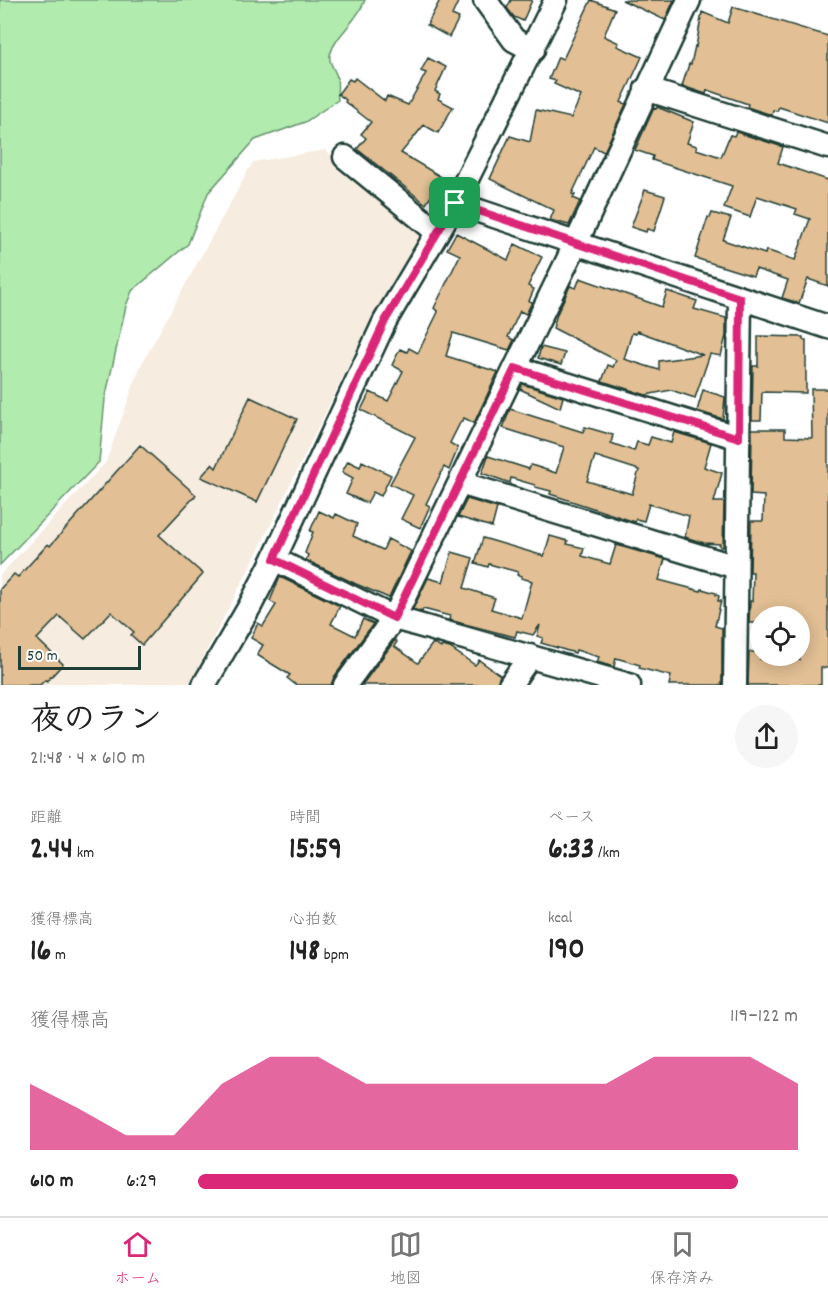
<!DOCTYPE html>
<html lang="ja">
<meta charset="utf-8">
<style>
:root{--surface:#fff;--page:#f6f6f6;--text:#222;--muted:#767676;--line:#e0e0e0;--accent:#db2777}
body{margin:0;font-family:Dekko,"Klee One",sans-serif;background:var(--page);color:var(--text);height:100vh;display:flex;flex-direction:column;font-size:22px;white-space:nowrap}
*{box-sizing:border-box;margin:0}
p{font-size:20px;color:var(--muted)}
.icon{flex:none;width:33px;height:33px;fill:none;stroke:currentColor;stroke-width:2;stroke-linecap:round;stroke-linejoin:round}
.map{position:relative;height:685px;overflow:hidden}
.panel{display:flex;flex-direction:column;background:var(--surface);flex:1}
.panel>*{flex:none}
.buttons{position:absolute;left:750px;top:606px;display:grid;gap:12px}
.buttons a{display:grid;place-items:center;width:60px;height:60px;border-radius:50%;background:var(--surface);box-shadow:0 3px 15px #0003;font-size:30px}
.scale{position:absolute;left:18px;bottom:15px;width:123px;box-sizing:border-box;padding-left:6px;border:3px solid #1f3d34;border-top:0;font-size:16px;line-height:21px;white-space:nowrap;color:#1f3d34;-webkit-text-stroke:4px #fff;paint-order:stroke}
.pin{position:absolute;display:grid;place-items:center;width:51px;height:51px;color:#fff;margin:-26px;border-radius:12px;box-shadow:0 3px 9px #0006}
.round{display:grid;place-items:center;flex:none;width:63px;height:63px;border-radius:32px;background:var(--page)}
.head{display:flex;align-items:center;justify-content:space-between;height:102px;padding:0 30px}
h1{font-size:33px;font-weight:700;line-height:45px}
.stats{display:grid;grid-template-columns:repeat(3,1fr);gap:9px;height:102px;padding:6px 30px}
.stats div{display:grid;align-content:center}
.stats b{font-size:30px;font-weight:700}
.stats small{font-size:16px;font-weight:400}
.stats p{font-size:16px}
.chart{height:168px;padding:12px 30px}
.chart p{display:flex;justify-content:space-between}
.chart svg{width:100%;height:108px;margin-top:6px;fill:var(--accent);opacity:.7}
ul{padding:0 30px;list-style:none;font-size:20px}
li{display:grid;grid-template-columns:96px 72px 1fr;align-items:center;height:45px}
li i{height:15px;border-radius:8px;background:var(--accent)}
.dock{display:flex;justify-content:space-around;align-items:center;height:84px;border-top:2px solid var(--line);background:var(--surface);font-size:16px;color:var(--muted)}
.dock a{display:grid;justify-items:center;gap:3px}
.dock .selected{color:var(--accent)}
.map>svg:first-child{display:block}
.built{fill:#f6ecdf}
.green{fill:#b2ebae;stroke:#689471;stroke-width:1.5}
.building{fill:#e2bf94;stroke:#1f3d34;stroke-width:1.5;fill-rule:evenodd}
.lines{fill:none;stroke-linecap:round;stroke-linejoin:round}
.minor-casing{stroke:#1f3d34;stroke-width:27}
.minor{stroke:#fff;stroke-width:22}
.route-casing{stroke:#fff;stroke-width:12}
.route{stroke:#db2777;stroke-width:8}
</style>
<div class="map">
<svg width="828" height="685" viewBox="0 0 828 685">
<rect width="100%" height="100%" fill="#fff"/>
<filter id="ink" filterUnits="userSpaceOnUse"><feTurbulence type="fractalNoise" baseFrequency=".0167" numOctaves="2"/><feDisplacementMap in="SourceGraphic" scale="12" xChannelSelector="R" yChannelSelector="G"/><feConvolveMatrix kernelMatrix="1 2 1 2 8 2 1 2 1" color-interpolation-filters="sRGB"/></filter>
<g filter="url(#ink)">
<path class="built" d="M325,150L424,228L373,315L254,559L192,679L187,685H0V575L106,462L140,367L253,162Z"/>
<path class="green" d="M0,0H365C358,21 335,35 330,55C328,63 335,69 337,77C338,83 337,93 338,100L305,122L255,140L208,193L188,244L132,291L126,306L105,399L99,462L0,565Z"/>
<path class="building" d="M440,0H459L452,15L459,18L449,37L427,25Z
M511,0H532L523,21L514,17L507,8Z
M591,0L615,9L604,36L619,43L617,46L642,57L621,102L626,104L604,152L594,147L572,194L575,195L573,198L580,201L569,225L550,220L554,210L490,179L510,136L530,142L536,110L571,118L581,96L554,84L556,81L549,79L558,57L563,59Z
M622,0H674L665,20Z
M733,7L828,36V123L779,107L777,111L773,110L772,115L747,107L748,104L707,90L706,94L682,86L689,64H691L695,46L696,47L702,12L728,23Z
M428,58L446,67L435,91L440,94L438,99L453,107L438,133L424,125L401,153L443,178L426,204L357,149L366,138L361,134L371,122L345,102L346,100L338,94L349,79L353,81L355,78L385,101L387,96L408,105L426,73L421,71Z
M657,107L694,122L687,143L697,146L696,149L721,157L730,135L734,136L736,132L783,147L778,163L828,180V286L808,279L799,303L782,298L788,280L756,269L753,276L695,258L708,217L710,218L712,213L731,218L723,240L765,254L766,250L795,260L810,219L795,214L797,209L757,196L750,217L724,208L732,186L652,160L653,156L635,150L654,108L656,109Z
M645,190L665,196L654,231L647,229L646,232L631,227Z
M456,233L508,260L515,244L542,257L528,286L534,289L529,301L532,302L526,314L520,311L508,337L514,340L509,350L453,333L446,356L498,372L474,423L464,418L462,421H461L450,443L458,448L449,470L444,467L426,504L430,506L420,528L401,519L413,495L390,484L415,437L361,410L370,392L388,401L403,371L392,365L400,349L407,352L409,348L418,353L438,312L434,308L460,255L447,249Z
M580,278L662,307L667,291L697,301L694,309L726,318V336L721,356L710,354L695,398L671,390L646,395L602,381L608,365L613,367L616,360L553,328L557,314L570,286L576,288ZM637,331L703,355L659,361V370L624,359L632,333L636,334Z
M758,336L803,337V340H806V393L762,392L761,420H752L753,366H758Z
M541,347L565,353L561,365L538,358Z
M522,384L563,397L560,408L520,389Z
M811,389H828V668H821V685H748L749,652H760V659L800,660V616H760V623H749L750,601H752L753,572H750L751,521H763L764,496L751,495L752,429H785V437L812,438Z
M703,390L725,397L723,419L697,411Z
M250,397L297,419L257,502L201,477L212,464L216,468Z
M510,409L583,432L585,427L613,435L611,443L634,451L637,442L648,445L651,437L671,443L674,432L711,443L704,467L722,473L714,502H724L723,547H720V544L704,543L685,537L689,516L649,504L644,521L636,519L635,522L550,494L551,491L535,487V485L511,478L510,483L482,473L488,456L529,469L531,465L556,473L564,447L503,428ZM595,456L639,470L632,494L587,481Z
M140,445L196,495L159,535L203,574L142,645L131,635L134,632L111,612L85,639L59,616L37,639L63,664L47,681L45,680L40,685H0V589L14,574L18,577L48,544L50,546Z
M348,461L360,467L362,461L391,475L381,496L373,492L367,503L346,494L353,478L342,472Z
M467,499L497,508L492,527L458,517Z
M319,511L334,518L336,514L357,524L353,536L383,550L388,539L411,551L389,598L356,584L306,560L308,555L305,553L313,532L310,531Z
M550,536L568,541L567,544L584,548L582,556L610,564L616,545L665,559L659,580L701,591L702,589L716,593V595L719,596L718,601H721L715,626L722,628V685H669L671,676L639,668L640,665L616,658L614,667L597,662L599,657L576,650L575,653L541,643L543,638L537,636L540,625L533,635L517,631L515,637L449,620L450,616L423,609L422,612L413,609L428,578L443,582L452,552L473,558L464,588L495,598L491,609L522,618L532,581L521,578L522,576L517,575L518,572L489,564L488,567L475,563L483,538L544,556Z
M280,577L340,606L331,624L355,636L363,619L373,624L334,677L331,685H296L287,678L290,675L257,655L263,645L251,638L258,623L263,626L276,605L270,601Z
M395,640L397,642L394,646L418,663L433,643L441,648L442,646L450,648L475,665L479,660L500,675L497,685H362Z"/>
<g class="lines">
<g class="minor-casing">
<path id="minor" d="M485,0L514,40L533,50
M646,89L828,147
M345,157L437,232
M455,203L828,327
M515,368L739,438
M460,483L736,567
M274,559L394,618L629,685
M204,685L250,606L274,559L385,321L455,203L556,0
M345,685L394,618L576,243L689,0
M510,685L530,656
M735,685L740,298"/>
</g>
<use href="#minor" class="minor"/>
</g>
</g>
<g class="lines" filter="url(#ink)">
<g class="route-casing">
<path id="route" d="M455,203L740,298L739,438L515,368L394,618L274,559L385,321Z"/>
</g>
<use href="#route" class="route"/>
</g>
</svg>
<div class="buttons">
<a><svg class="icon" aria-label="locate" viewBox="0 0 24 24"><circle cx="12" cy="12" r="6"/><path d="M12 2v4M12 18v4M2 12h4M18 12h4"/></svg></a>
</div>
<div class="scale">50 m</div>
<div class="pin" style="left:455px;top:203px;background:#1e9e55"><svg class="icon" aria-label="arrive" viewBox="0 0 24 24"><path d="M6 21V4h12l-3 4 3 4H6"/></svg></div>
</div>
<section class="panel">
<div class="head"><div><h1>夜のラン</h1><p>21:48 · 4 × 610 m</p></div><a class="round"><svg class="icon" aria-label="share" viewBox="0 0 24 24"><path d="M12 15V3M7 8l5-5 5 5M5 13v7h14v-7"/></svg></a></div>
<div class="stats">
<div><p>距離</p><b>2.44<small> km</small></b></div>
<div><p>時間</p><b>15:59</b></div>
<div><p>ペース</p><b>6:33<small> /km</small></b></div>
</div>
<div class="stats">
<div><p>獲得標高</p><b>16<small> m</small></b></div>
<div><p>心拍数</p><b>148<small> bpm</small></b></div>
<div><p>kcal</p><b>190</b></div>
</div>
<div class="chart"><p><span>獲得標高</span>119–122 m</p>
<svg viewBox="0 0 160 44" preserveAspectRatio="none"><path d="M0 44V17L10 27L20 38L30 38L40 17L50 6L60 6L70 17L80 17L90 17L100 17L110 17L120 17L130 6L140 6L150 6L160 17V44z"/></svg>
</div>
<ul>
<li><b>610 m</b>6:29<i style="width:90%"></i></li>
</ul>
</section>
<nav class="dock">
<a class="selected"><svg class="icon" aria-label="home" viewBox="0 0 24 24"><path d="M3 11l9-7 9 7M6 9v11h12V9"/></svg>ホーム</a>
<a><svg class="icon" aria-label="map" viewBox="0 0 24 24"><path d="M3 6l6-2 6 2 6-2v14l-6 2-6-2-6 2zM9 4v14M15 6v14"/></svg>地図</a>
<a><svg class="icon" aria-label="saved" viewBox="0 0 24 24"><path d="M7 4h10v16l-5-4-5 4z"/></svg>保存済み</a>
</nav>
